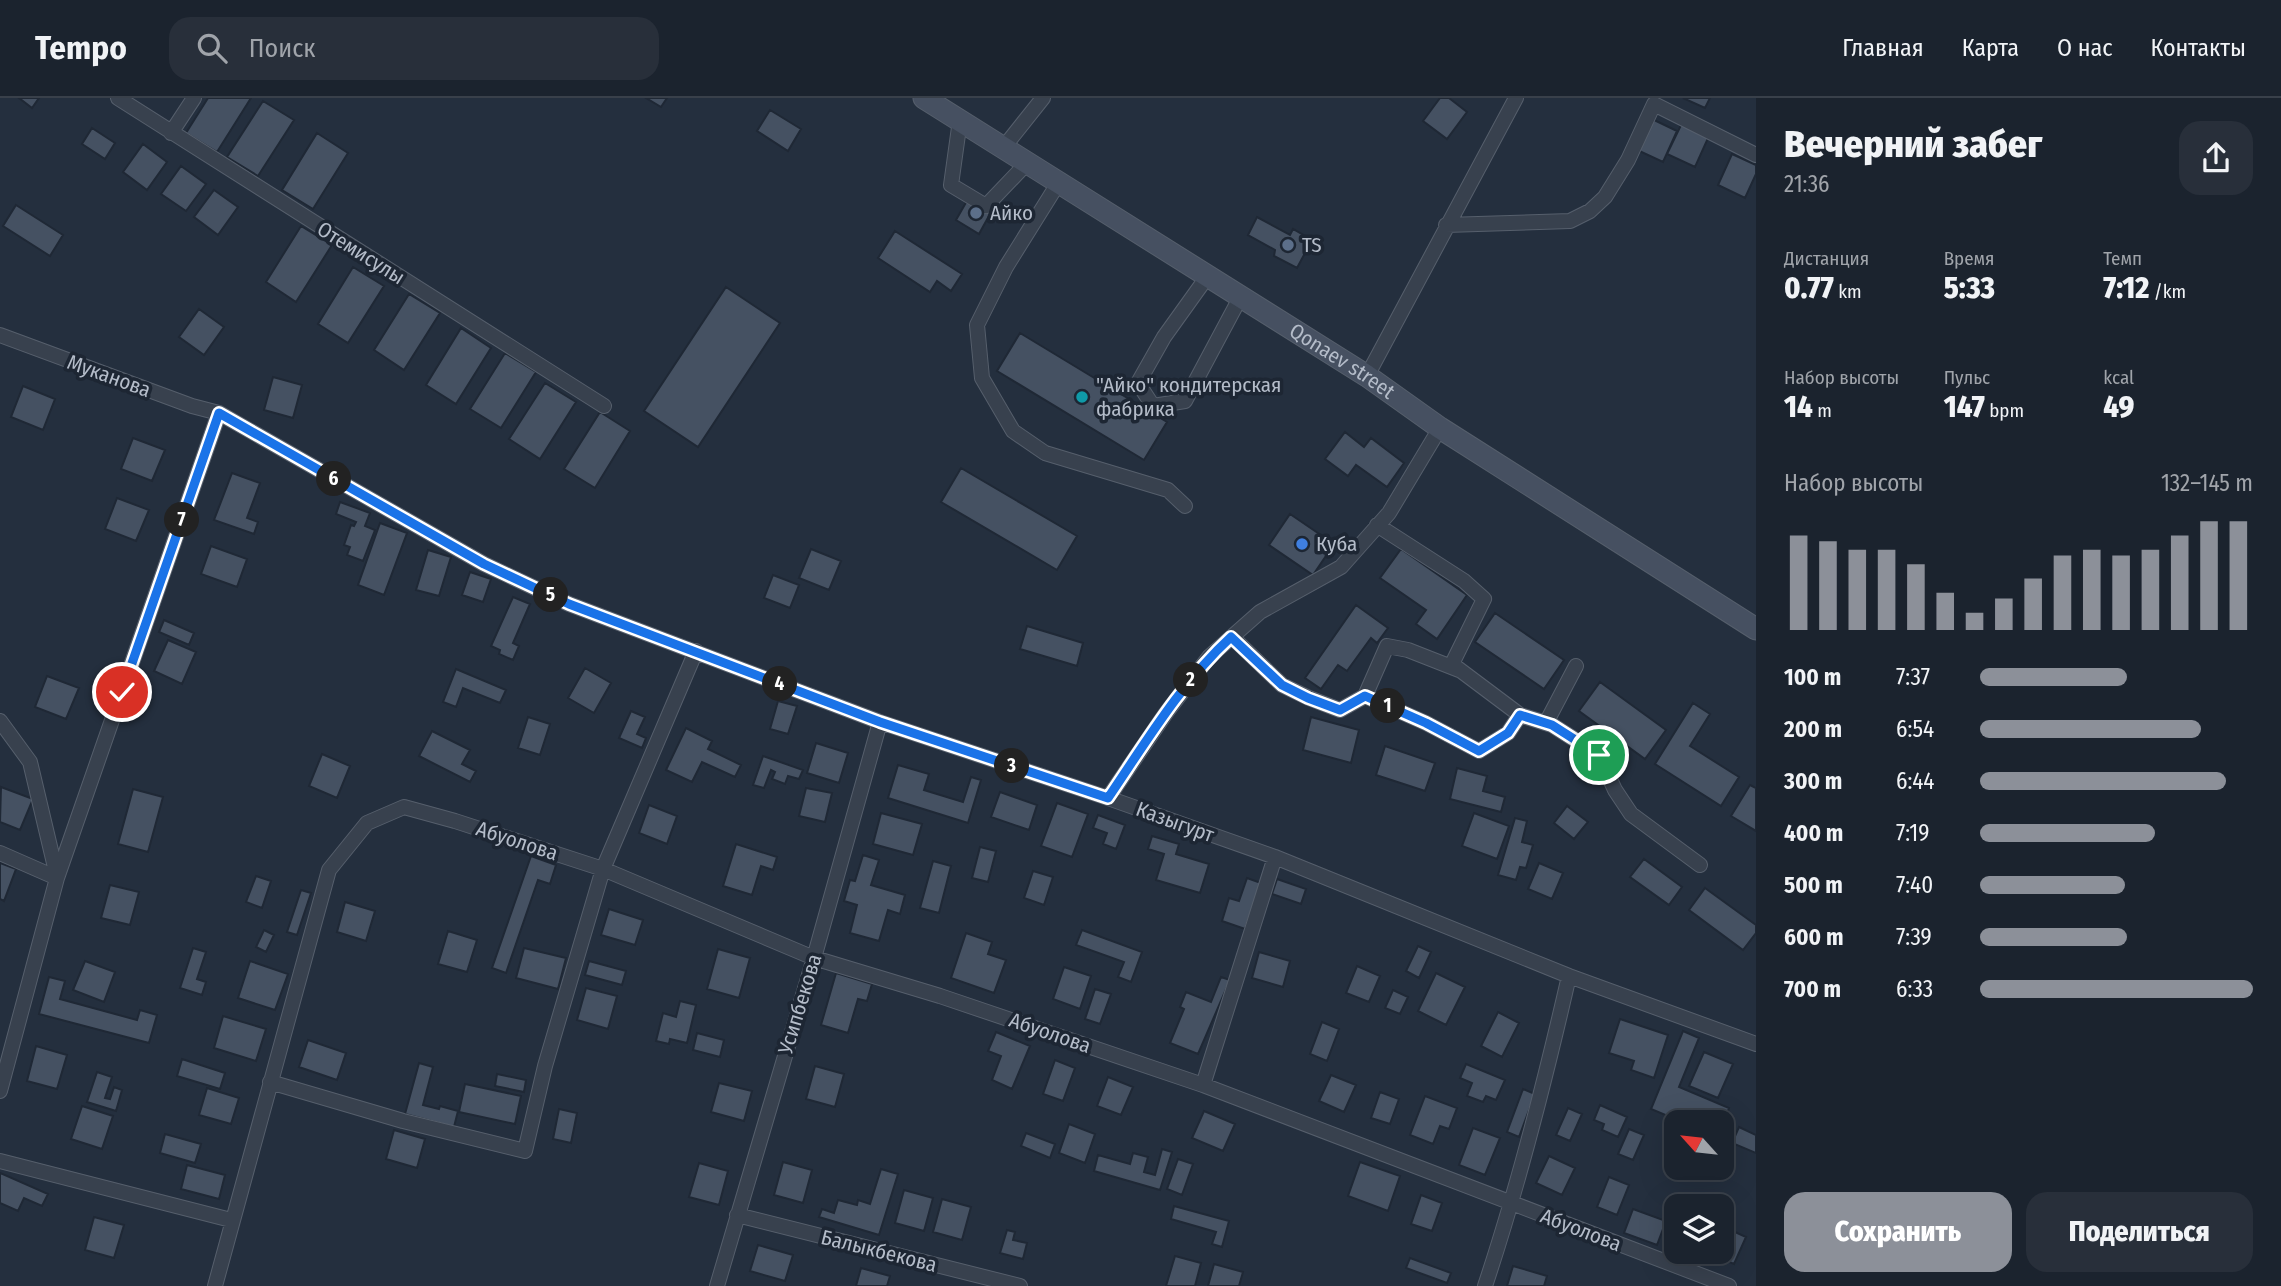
<!DOCTYPE html>
<html lang="ru">
<meta charset="utf-8">
<style>
:root{--surface:#1b232e;--page:#282f3a;--text:#f1f3f6;--muted:#a0a4aa;--line:#39404a;--accent:#8c9099}
body{margin:0;font-family:"Fira Sans Condensed",sans-serif;background:var(--page);color:var(--text);height:100vh;display:flex;flex-direction:column;font-size:26px;white-space:nowrap}
*{box-sizing:border-box;margin:0}
p{font-size:23px;color:var(--muted)}
.icon{flex:none;width:38px;height:38px;fill:none;stroke:currentColor;stroke-width:2;stroke-linecap:round;stroke-linejoin:round}
.map{position:relative;flex:1;overflow:hidden}
.details{display:flex;flex-direction:column;background:var(--surface);width:525px}
.details>*{flex:none}
.needle{width:46px;rotate:297deg}
.fabs{position:absolute;left:1664px;top:1012px;display:grid;gap:14px}
.fabs a{display:grid;place-items:center;width:70px;height:70px;border-radius:14px;background:var(--surface);box-shadow:0 7px 28px #0002,0 0 0 2px var(--line);font-size:35px}
.pin{position:absolute;display:grid;place-items:center;width:60px;height:60px;color:#fff;margin:-30px;border:4px solid #fff;border-radius:50%;box-shadow:0 2px 7px #0007}
.km{position:absolute;width:35px;height:35px;margin:-18px;border-radius:50%;background:#222;color:#fff;font-size:19px;line-height:35px;text-align:center}
.round{display:grid;place-items:center;flex:none;width:74px;height:74px;border-radius:21px;background:var(--page)}
.summary{display:flex;align-items:center;justify-content:space-between;height:119px;padding:0 28px}
h1{font-size:38px;font-weight:800;line-height:52px}
.metrics{display:grid;grid-template-columns:repeat(3,1fr);gap:10px;height:119px;padding:7px 28px}
.metrics div{display:grid;align-content:center}
.metrics b{font-size:30px;font-weight:800}
.metrics small{font-size:19px;font-weight:400}
.metrics p{font-size:19px}
.chart{height:196px;padding:14px 28px}
.chart p{display:flex;justify-content:space-between}
.chart svg{width:100%;height:126px;margin-top:7px;stroke:var(--accent);stroke-width:6}
.action{display:flex;gap:14px;margin-top:auto;padding:14px 28px}
.action a{flex:1;height:80px;border-radius:21px;background:var(--accent);color:#fff;font-size:28px;font-weight:800;line-height:80px;text-align:center}
.action a+a{background:var(--page);color:var(--text)}
ul{padding:0 28px;list-style:none;font-size:23px}
li{display:grid;grid-template-columns:112px 84px 1fr;align-items:center;height:52px}
li i{height:18px;border-radius:9px;background:var(--accent)}
header{display:flex;align-items:center;gap:42px;box-sizing:border-box;height:98px;padding:0 35px;background:var(--surface);border-bottom:2px solid var(--line)}
header strong{font-size:33px}
nav{display:flex;gap:38px;margin-inline-start:auto;font-size:24px}
.search{width:490px;height:63px;background:var(--page);display:flex;align-items:center;gap:18px;box-sizing:border-box;padding:0 24px;border-radius:21px;color:var(--muted);font-size:26px}
main{display:flex;flex:1;min-height:0}
.map>svg:first-child{display:block}
.building{fill:#455162;stroke:#1f2835;stroke-width:2}
.lines{fill:none;stroke-linecap:round;stroke-linejoin:round}
.street-casing{stroke:#565f6c;stroke-width:16}
.secondary-casing{stroke:#565f6c;stroke-width:23}
.street{stroke:#38414e;stroke-width:14}
.secondary{stroke:#465061;stroke-width:21}
.route-casing{stroke:#fff;stroke-width:14}
.route{stroke:#1a73e8;stroke-width:9}
.service-dot{fill:#5c6f8a;stroke:#1d2633;stroke-width:2.5}
.culture-dot{fill:#0f9aa8;stroke:#1d2633;stroke-width:2.5}
.shop-dot{fill:#3f7fe0;stroke:#1d2633;stroke-width:2.5}
.labels{text-anchor:middle;dominant-baseline:central;stroke-width:7;stroke-linejoin:round;paint-order:stroke}
.poi-label{font-size:21px;fill:#b4bcc9;stroke:#1d2633;text-anchor:start}
.street-label{font-size:21px;fill:#b4bcc9;stroke:#1d2633}
</style>
<header>
<strong>Tempo</strong>
<div class="search"><svg class="icon" aria-label="search" viewBox="0 0 24 24"><circle cx="10" cy="10" r="6"/><path d="M15 15l6 6"/></svg>Поиск</div>
<nav><a>Главная</a><a>Карта</a><a>О нас</a><a>Контакты</a></nav>
</header>
<main>
<div class="map">
<svg width="1756" height="1188" viewBox="0 0 1756 1188">
<rect width="100%" height="100%" fill="#242f3e"/>
<path class="building" d="M19,0H39L32,10Z
M208,0H251L217,54L186,35Z
M646,0H667L661,9Z
M1440,0H1449L1467,14L1447,41L1423,23Z
M1683,0H1710L1705,10Z
M263,3L294,22L258,78L227,59Z
M770,12L801,31L788,53L757,33Z
M1650,20L1677,33L1663,64L1635,51Z
M1682,25L1709,38L1695,69L1667,56Z
M92,30L115,45L105,61L82,46Z
M317,35L348,55L313,111L282,92Z
M143,46L167,64L147,92L123,74Z
M1732,56L1756,67V76L1745,100L1718,87Z
M181,68L206,86L186,113L161,96Z
M214,92L238,109L218,137L194,119Z
M972,94L995,107L979,136L956,122Z
M16,107L63,137L50,158L3,128Z
M1257,119L1290,137L1293,131L1312,142L1297,170L1274,158L1275,152L1248,137Z
M301,128L332,147L296,204L266,184Z
M895,133L962,176L951,193L937,183L930,194L878,160Z
M353,169L384,188L348,245L318,226Z
M726,189L780,225L698,349L644,313Z
M409,196L440,215L404,272L374,252Z
M199,211L224,229L204,257L179,239Z
M461,230L491,250L456,306L426,287Z
M1020,235L1167,324L1144,362L997,273Z
M505,255L536,274L501,330L470,311Z
M273,279L302,287L293,320L264,312Z
M545,285L576,304L540,361L509,341Z
M23,288L55,301L43,332L11,319Z
M600,314L630,333L595,390L564,371Z
M1345,334L1364,349L1371,340L1404,365L1387,389L1356,367L1348,378L1325,361Z
M133,340L165,352L152,383L121,371Z
M961,370L1077,438L1057,472L941,404Z
M232,375L260,385L247,420L258,424L254,436L214,422Z
M117,400L149,412L136,443L105,431Z
M340,404L370,415L365,428L375,432L363,463L347,457L350,449L344,447L351,427L354,428L356,424L336,416Z
M1290,416L1334,446L1313,477L1269,447Z
M380,425L407,435L384,497L358,487Z
M211,448L247,461L237,489L201,476Z
M811,451L841,463L829,492L799,480Z
M1401,451L1467,497L1437,541L1416,526L1426,512L1380,480Z
M428,452L451,459L439,498L416,492Z
M470,474L491,481L483,504L462,497Z
M773,477L799,487L790,510L764,500Z
M513,499L530,506L513,545L519,548L513,562L499,556L500,552L491,548Z
M1356,507L1388,530L1377,545L1371,540L1347,573L1338,567L1321,591L1305,580Z
M1495,515L1564,562L1544,591L1475,544Z
M164,522L194,535L189,547L159,534Z
M1027,528L1083,545L1077,568L1020,551Z
M168,542L196,554L182,586L154,573Z
M585,570L611,585L594,615L568,600Z
M456,571L506,592L500,605L463,590L456,609L443,604Z
M47,578L79,590L66,621L35,609Z
M1600,584L1666,632L1645,661L1579,613Z
M778,603L797,608L788,636L770,631Z
M1693,605L1710,616L1690,648L1739,679L1721,708L1655,666Z
M631,613L645,619L637,636L646,640L642,650L619,640Z
M528,619L550,626L540,657L518,650Z
M1311,619L1359,632L1351,665L1303,652Z
M686,630L712,643L708,651L741,667L735,679L702,664L692,684L666,672Z
M432,633L470,652L462,666L476,673L470,684L419,658Z
M816,645L848,655L839,685L807,675Z
M1385,648L1435,665L1425,693L1376,677Z
M322,656L350,668L337,700L309,688Z
M763,658L803,672L799,681L788,678L785,686L772,681L775,674L771,672L764,690L753,687Z
M898,667L929,676L924,692L963,704L971,679L981,682L968,725L888,700Z
M1457,670L1487,678L1483,693L1505,699L1501,714L1450,701Z
M1750,687L1756,690V733L1731,718Z
M1,689L33,701L20,732L0,724Z
M806,690L832,695L825,724L799,718Z
M133,691L163,699L148,754L118,746Z
M1000,694L1037,707L1029,732L991,719Z
M1057,705L1088,716L1072,759L1041,748Z
M649,707L677,718L667,746L639,735Z
M1567,708L1588,724L1574,741L1554,725Z
M881,715L922,726L913,757L873,746Z
M1474,715L1509,728L1497,761L1462,748Z
M1098,717L1125,727L1116,751L1103,746L1107,735L1093,730Z
M1515,720L1527,723L1522,744L1533,747L1526,770L1520,769L1516,782L1498,777Z
M1152,738L1179,746L1176,756L1209,766L1200,795L1156,782L1164,756L1148,751Z
M736,746L777,759L773,772L761,768L752,797L723,788Z
M980,749L996,753L988,784L972,780Z
M863,757L879,762L871,787L905,797L900,816L888,812L879,843L850,835L857,807L844,803L850,782L855,783Z
M531,758L556,767L550,786L538,782L506,875L492,870Z
M1644,761L1682,789L1669,807L1630,779Z
M933,763L951,768L939,815L920,810Z
M0,765L16,771L4,803L0,801Z
M1539,765L1563,775L1552,801L1528,791Z
M1033,773L1053,779L1044,807L1024,800Z
M256,778L271,783L262,810L246,804Z
M1247,780L1261,785L1245,831L1222,823L1229,800L1239,803Z
M1277,781L1306,791L1301,806L1272,796Z
M110,787L139,794L130,827L101,820Z
M1705,790L1756,827V835L1743,852L1689,812Z
M301,792L311,795L297,837L287,834Z
M345,804L375,813L366,843L337,834Z
M609,811L643,822L635,847L601,837Z
M264,832L274,837L266,854L256,849Z
M1082,832L1142,854L1131,884L1118,879L1124,864L1076,847Z
M448,833L477,842L467,874L438,866Z
M966,835L992,844L988,856L1006,862L994,895L951,880Z
M1418,848L1431,854L1419,880L1406,873Z
M193,850L206,854L197,881L206,884L202,897L180,890Z
M524,850L566,860L558,891L516,880Z
M718,851L750,860L739,900L707,891Z
M1259,854L1290,863L1283,889L1252,880Z
M85,863L115,874L104,904L73,892Z
M250,863L288,876L275,912L238,900Z
M589,863L626,873L622,887L585,877Z
M1357,868L1380,878L1369,904L1346,895Z
M1064,869L1091,878L1080,911L1053,901Z
M836,875L872,886L867,903L858,901L848,935L821,927Z
M1436,875L1465,889L1446,927L1418,913Z
M49,879L65,883L60,901L137,922L140,912L157,917L149,945L39,916Z
M1221,879L1230,882L1198,956L1170,945L1184,911L1180,909L1186,894L1211,904Z
M586,890L617,898L608,931L577,922Z
M1095,891L1111,896L1100,926L1085,921Z
M1393,892L1408,899L1400,916L1385,910Z
M680,903L696,907L687,945L670,941L669,946L656,943L663,915L676,919Z
M1498,914L1519,925L1502,959L1481,948Z
M223,918L266,931L256,963L214,950Z
M1620,921L1668,937L1654,980L1631,972L1634,963L1609,955Z
M1322,924L1339,931L1327,963L1310,956Z
M1683,933L1699,940L1679,989L1729,1010L1722,1028V1024H1682L1651,1011Z
M996,934L1030,948L1012,991L992,982L1001,958L988,953Z
M697,935L724,942L720,959L693,952Z
M308,942L346,955L337,982L299,969Z
M36,948L67,957L57,991L27,983Z
M1704,954L1733,966L1718,1000L1689,988Z
M182,961L225,975L220,991L177,978Z
M1055,962L1075,970L1063,1003L1043,996Z
M419,965L433,969L423,1007L439,1011L440,1008L458,1013L454,1029L405,1016Z
M1466,966L1505,982L1496,1002L1486,998L1483,1004L1467,998L1472,985L1460,980Z
M815,968L844,976L835,1009L806,1001Z
M97,974L112,979L105,1000L110,1001L114,989L122,992L116,1013L87,1004Z
M497,976L526,982L524,994L495,988Z
M1331,977L1356,987L1344,1014L1319,1003Z
M1108,979L1133,989L1121,1017L1097,1008Z
M719,985L752,993L744,1023L711,1014Z
M465,986L521,998L515,1026L459,1014Z
M207,990L239,1000L231,1026L199,1017Z
M1523,991L1535,996L1519,1039L1507,1034Z
M1380,994L1399,1001L1390,1026L1371,1020Z
M1425,998L1457,1010L1449,1031L1440,1028L1433,1046L1410,1037Z
M1600,1007L1627,1019L1618,1039L1602,1032L1604,1026L1594,1022Z
M82,1008L113,1018L102,1051L71,1041Z
M1568,1010L1582,1016L1570,1043L1556,1037Z
M559,1011L577,1015L571,1045L553,1041Z
M1204,1013L1235,1026L1223,1053L1192,1040Z
M1069,1026L1095,1036L1085,1065L1059,1055Z
M1739,1029L1756,1037V1055L1732,1045Z
M1473,1030L1500,1040L1485,1077L1459,1067Z
M1629,1031L1644,1037L1633,1062L1618,1056Z
M394,1032L425,1041L417,1070L386,1061Z
M1026,1035L1055,1046L1050,1060L1021,1048Z
M165,1036L201,1046L195,1065L160,1055Z
M1162,1051L1172,1054L1160,1092L1094,1073L1098,1057L1130,1066L1133,1055L1148,1059L1144,1074L1155,1077Z
M1549,1058L1575,1070L1562,1097L1536,1085Z
M1178,1061L1193,1066L1182,1097L1167,1091Z
M783,1064L812,1072L803,1105L774,1097Z
M1360,1064L1400,1078L1388,1113L1348,1098Z
M699,1065L728,1073L719,1107L689,1099Z
M187,1067L225,1077L219,1101L181,1091Z
M881,1071L898,1076L879,1137L819,1119L822,1111L834,1115L838,1102L857,1107L858,1102L870,1106Z
M0,1075L48,1096L42,1108L24,1100L18,1113L0,1105Z
M1609,1079L1629,1087L1617,1117L1597,1109Z
M904,1092L933,1100L924,1133L895,1125Z
M1421,1097L1442,1105L1432,1133L1411,1126Z
M942,1101L971,1109L962,1142L933,1134Z
M1174,1108L1229,1123L1222,1149L1212,1146L1216,1134L1171,1121Z
M1633,1111L1666,1123L1657,1147L1624,1135Z
M94,1119L124,1127L114,1160L85,1152Z
M1722,1128L1746,1139L1734,1166L1708,1155L1709,1153H1722Z
M1007,1132L1015,1134L1013,1142L1027,1145L1023,1161L1000,1155Z
M758,1147L793,1157L785,1183L750,1173Z
M1175,1158L1201,1165L1195,1188H1166Z
M1410,1160L1451,1175L1447,1185L1406,1170Z
M1214,1166L1243,1174L1239,1188H1208Z
M1513,1168L1547,1178L1544,1188H1507Z
M861,1170L890,1178L887,1188H856Z"/>
<g class="lines">
<g class="street-casing">
<path id="street" d="M118,0L604,308
M960,22L951,87L986,108L1028,64
M171,35L194,0
M1004,49L1043,0
M1059,84L1006,169L977,227L982,280L1013,333L1045,355L1168,392L1185,408
M1446,127L1570,123L1590,113L1605,99L1628,62L1654,6L1756,57
M1207,179L1164,239L1138,285L1153,308L1185,303L1240,200
M0,237L192,308L219,315L484,466L569,506L880,624L1108,700L1275,759L1569,878L1756,946
M1367,278L1516,0
M1377,427L1464,483L1484,501L1452,566L1520,617
M1232,539L1282,587L1309,600L1340,612L1365,598L1426,625L1479,653L1508,635L1520,617L1552,627L1599,657L1615,692L1631,716L1700,767
M1365,598L1387,548L1408,552L1459,572
M0,623L30,664L57,778
M1546,625L1576,568
M1108,700L1166,615L1209,559L1260,514L1341,469L1389,415L1440,330
M0,755L57,780
M270,984L403,1023L525,1053L545,968L603,771L696,553
M1203,987L1275,759
M0,993L57,780L219,315
M0,1063L231,1122
M737,1117L1020,1188
M215,1188L329,772L367,725L404,709L455,723L603,771L814,860L940,898L1203,987L1729,1188
M717,1188L814,860L880,624
M1485,1188C1519,1086 1545,983 1569,878"/>
</g>
<g class="secondary-casing">
<g id="secondary">
<path id="s1" d="M924,0L1367,278L1440,330L1756,531"/>
</g>
</g>
<use href="#street" class="street"/>
<use href="#secondary" class="secondary"/>
</g>
<g class="lines">
<g class="route-casing">
<path id="route" d="M122,594L219,315L484,466L569,506L880,624L1108,700C1146,644 1181,585 1231,539L1282,587L1308,600L1340,612L1365,598L1426,625L1479,653L1508,635L1520,617L1552,627L1599,657"/>
</g>
<use href="#route" class="route"/>
</g>
<g class="service-dot">
<circle cx="976" cy="115" r="7"/>
<circle cx="1288" cy="147" r="7"/>
</g>
<circle class="culture-dot" cx="1082" cy="299" r="7"/>
<circle class="shop-dot" cx="1302" cy="446" r="7"/>
<g class="labels">
<g class="poi-label">
<text x="990" y="115">Айко</text>
<text x="1302" y="147">TS</text>
<text x="1096" y="287">"Айко" кондитерская<tspan x="1096" dy="24">фабрика</tspan></text>
<text x="1316" y="446">Куба</text>
</g>
<g class="street-label">
<text transform="translate(361 155) rotate(32)">Отемисулы</text>
<text stroke="none"><textPath href="#s1" startOffset="494">Qonaev street</textPath></text>
<text transform="translate(109 278) rotate(20)">Муканова</text>
<text transform="translate(1175 724) rotate(20)">Казыгурт</text>
<text transform="translate(517 743) rotate(18)">Абуолова</text>
<text transform="translate(800 906) rotate(-73)">Усипбекова</text>
<text transform="translate(1050 935) rotate(19)">Абуолова</text>
<text transform="translate(1581 1132) rotate(21)">Абуолова</text>
<text transform="translate(879 1153) rotate(14)">Балыкбекова</text>
</g>
</g>
</svg>
<div class="fabs">
<a><svg class="needle" viewBox="-14 -14 28 28"><path d="M0-13l5 13h-10z" fill="#e53935"/><path d="M0 13l5-13h-10z" fill="#a0a4aa"/></svg></a>
<a><svg class="icon" aria-label="layers" viewBox="0 0 24 24"><path d="M12 4l9 5-9 5-9-5zM3 14l9 5 9-5"/></svg></a>
</div>
<div class="pin" style="left:1599px;top:657px;background:#1e9e55"><svg class="icon" aria-label="arrive" viewBox="0 0 24 24"><path d="M6 21V4h12l-3 4 3 4H6"/></svg></div>
<div class="pin" style="left:122px;top:594px;background:#d93025"><svg class="icon" aria-label="check" viewBox="0 0 24 24"><path d="M5 12l5 5 9-10"/></svg></div>
<b class="km" style="left:1388px;top:608px">1</b>
<b class="km" style="left:1191px;top:582px">2</b>
<b class="km" style="left:1012px;top:668px">3</b>
<b class="km" style="left:780px;top:586px">4</b>
<b class="km" style="left:551px;top:497px">5</b>
<b class="km" style="left:334px;top:381px">6</b>
<b class="km" style="left:182px;top:422px">7</b>
</div>
<section class="details">
<div class="summary"><div><h1>Вечерний забег</h1><p>21:36</p></div><a class="round"><svg class="icon" aria-label="share" viewBox="0 0 24 24"><path d="M12 15V3M7 8l5-5 5 5M5 13v7h14v-7"/></svg></a></div>
<div class="metrics">
<div><p>Дистанция</p><b>0.77<small> km</small></b></div>
<div><p>Время</p><b>5:33</b></div>
<div><p>Темп</p><b>7:12<small> /km</small></b></div>
</div>
<div class="metrics">
<div><p>Набор высоты</p><b>14<small> m</small></b></div>
<div><p>Пульс</p><b>147<small> bpm</small></b></div>
<div><p>kcal</p><b>49</b></div>
</div>
<div class="chart"><p><span>Набор высоты</span>132–145 m</p>
<svg viewBox="0 0 160 44" preserveAspectRatio="none"><path d="M5 44V11M15 44V13M25 44V16M35 44V16M45 44V21M55 44V31M65 44V38M75 44V33M85 44V26M95 44V18M105 44V16M115 44V18M125 44V16M135 44V11M145 44V6M155 44V6"/></svg>
</div>
<ul>
<li><b>100 m</b>7:37<i style="width:54%"></i></li>
<li><b>200 m</b>6:54<i style="width:81%"></i></li>
<li><b>300 m</b>6:44<i style="width:90%"></i></li>
<li><b>400 m</b>7:19<i style="width:64%"></i></li>
<li><b>500 m</b>7:40<i style="width:53%"></i></li>
<li><b>600 m</b>7:39<i style="width:54%"></i></li>
<li><b>700 m</b>6:33<i style="width:100%"></i></li>
</ul>
<div class="action"><a>Сохранить</a><a>Поделиться</a></div>
</section>
</main>
